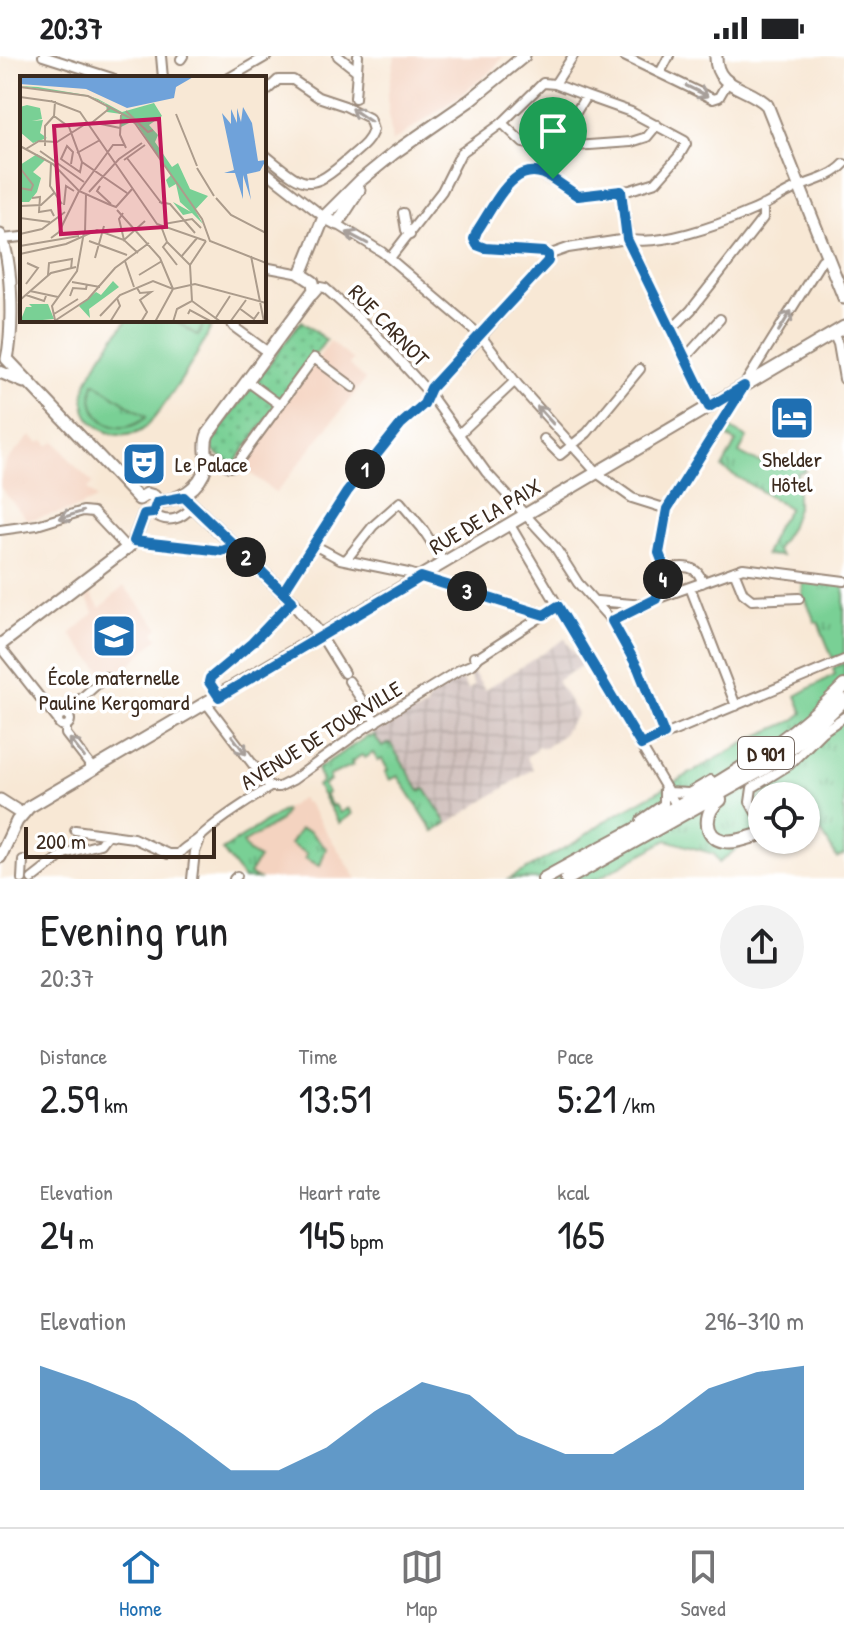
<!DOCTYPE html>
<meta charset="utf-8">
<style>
:root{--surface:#fff;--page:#f2f2f2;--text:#202124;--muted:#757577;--line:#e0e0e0;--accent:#1f6fb2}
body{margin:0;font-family:"Patrick Hand",sans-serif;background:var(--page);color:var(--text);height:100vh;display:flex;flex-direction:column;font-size:30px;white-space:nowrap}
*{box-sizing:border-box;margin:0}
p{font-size:26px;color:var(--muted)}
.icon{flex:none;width:44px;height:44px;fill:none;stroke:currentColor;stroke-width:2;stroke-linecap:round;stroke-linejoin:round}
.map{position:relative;height:823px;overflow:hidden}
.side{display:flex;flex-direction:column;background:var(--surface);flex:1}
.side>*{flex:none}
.controls{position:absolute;left:748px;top:726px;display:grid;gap:16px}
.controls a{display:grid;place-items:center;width:72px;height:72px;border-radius:50%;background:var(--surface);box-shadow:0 2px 6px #0004;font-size:40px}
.scale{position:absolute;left:24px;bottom:20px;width:192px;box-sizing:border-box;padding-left:8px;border:4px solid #3b2a1e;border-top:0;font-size:22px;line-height:28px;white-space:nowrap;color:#3b2a1e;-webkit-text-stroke:6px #fff;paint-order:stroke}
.pin{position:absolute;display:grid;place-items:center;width:68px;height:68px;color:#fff;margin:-82px -34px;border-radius:50% 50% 50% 0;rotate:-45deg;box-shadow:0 0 8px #0007}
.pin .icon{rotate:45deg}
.km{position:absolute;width:40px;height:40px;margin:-20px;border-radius:50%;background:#222;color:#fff;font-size:22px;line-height:40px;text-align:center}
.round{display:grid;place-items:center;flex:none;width:84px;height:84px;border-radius:42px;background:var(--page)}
.summary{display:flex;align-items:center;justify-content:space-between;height:136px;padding:0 40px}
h1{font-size:44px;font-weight:600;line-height:60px}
.figures{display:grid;grid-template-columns:repeat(3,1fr);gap:12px;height:136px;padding:8px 40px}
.figures div{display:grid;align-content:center}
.figures b{font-size:40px;font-weight:600}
.figures small{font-size:22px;font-weight:400}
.figures p{font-size:22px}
.chart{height:224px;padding:16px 40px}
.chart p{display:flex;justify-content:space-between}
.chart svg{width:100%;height:144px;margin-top:8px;fill:var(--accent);opacity:.7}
.status{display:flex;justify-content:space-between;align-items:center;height:56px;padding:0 40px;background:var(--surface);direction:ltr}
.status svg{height:22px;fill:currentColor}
.tab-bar{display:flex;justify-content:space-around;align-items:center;height:112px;border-top:2px solid var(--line);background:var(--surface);font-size:22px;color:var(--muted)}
.tab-bar a{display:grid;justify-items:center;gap:4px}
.tab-bar .active{color:var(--accent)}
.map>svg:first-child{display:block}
.built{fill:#f4d3c0}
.industrial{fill:url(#industrial-grid)}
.grass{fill:url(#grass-tufts);stroke:#5a7d5a;stroke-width:2}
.park{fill:url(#park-dots);stroke:#5a7d5a;stroke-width:2}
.pitch{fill:#79d095;stroke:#5a7d5a;stroke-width:2;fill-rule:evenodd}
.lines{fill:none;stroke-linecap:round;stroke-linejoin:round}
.street-casing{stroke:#9a897a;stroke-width:12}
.secondary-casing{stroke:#9a897a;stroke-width:15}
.primary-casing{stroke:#9a897a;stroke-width:16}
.street{stroke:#fff;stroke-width:8}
.secondary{stroke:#fff;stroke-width:11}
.primary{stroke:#fff;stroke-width:12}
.oneway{stroke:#a79f9a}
.route-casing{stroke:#fff;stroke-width:16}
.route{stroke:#1f6fb2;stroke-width:10}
.labels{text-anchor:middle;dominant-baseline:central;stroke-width:7;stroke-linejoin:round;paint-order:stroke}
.shield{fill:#fff;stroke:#766a62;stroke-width:2}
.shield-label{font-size:20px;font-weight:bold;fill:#3b2a1e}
.street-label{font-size:22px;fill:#3b2a1e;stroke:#fff}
.poi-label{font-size:22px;fill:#3b2a1e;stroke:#fff}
.inset-road{fill:none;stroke:#ac9c8c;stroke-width:2}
.view{fill:#c2185b;fill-opacity:0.15;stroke:#c2185b;stroke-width:4}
.inset-edge{fill:none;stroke:#3b2a1e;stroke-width:4}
</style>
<div class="status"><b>20:37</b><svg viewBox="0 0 49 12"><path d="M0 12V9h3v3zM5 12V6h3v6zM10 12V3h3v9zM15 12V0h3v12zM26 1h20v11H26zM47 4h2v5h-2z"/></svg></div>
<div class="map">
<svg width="844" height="823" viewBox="0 0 844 823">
<defs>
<pattern id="industrial-grid" width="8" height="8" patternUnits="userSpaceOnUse" patternTransform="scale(2)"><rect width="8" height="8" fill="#d0c0bc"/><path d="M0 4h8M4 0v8" fill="none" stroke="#b4a5a1"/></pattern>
<pattern id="grass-tufts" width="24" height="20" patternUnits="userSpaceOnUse" patternTransform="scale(2)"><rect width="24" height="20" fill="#79d095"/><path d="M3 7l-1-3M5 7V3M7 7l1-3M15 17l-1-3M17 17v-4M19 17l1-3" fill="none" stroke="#64a979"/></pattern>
<pattern id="park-dots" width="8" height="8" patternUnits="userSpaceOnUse" patternTransform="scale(2)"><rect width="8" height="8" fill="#79d095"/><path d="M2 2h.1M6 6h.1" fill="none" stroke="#64a979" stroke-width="1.8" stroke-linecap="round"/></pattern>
</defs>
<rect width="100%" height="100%" fill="#fff"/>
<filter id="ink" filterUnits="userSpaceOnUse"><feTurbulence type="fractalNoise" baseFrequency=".0125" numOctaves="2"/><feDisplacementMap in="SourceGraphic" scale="16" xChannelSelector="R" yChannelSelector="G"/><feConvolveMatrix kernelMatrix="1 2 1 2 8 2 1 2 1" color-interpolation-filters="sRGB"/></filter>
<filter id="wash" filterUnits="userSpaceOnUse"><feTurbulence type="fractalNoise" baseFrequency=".006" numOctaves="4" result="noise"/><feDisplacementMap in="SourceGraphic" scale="32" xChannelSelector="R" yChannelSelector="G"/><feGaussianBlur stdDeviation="1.8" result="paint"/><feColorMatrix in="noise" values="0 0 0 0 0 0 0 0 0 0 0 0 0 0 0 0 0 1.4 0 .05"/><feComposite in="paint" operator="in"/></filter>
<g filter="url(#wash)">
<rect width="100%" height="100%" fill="#f8e8d5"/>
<path class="built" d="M395,0H503L493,14L457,42L392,86L387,42Z
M330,285L353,304L349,308L365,324L276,437L241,410Z
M30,380L40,387L44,384L49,390L55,385L76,411L93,427L87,433L96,443L72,454L27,464L0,431V425L6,406Z
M124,530L159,572L154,576L158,582L111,627L70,578L94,557L82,534L86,531L100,552Z
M302,742L305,747L307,746L357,823H244L222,794Z"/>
<path class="industrial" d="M565,583L582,609L557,625L577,658L562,679L545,692L537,690L535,695L526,701L533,713L434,777L371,678L413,652L416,657L426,651L429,642L458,624L463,625L467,634L474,630L470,621L472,615L485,634Z"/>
<path class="grass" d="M136,264H205L203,274L147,361C118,387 82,363 94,326Z
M729,372L747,382L739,397C758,409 781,411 803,408L805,415L797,417V452L790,472L776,494L781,500L765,499L777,470L789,452L722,412L736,386L722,377Z
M803,523L844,528V599L833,603L818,566H815L806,544L802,543Z
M844,607V799L837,802L806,750V740H762V772L719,807L714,798L667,784L597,823H509L579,784L603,766L757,680L793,665L803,657L796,640L835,618L833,612Z
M374,679L382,691L390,687L420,735L425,733L447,767L434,776L398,720L390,724L385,716L388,714L382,703L378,705L373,697L365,702L362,699L351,706L353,709L329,720L330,724L323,729L328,737L325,739L332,750L335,749L340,757L348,752L352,758L339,767L317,730L322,725L317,713L368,680L370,682Z
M284,754L285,756L280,765L243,787L249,796L259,802L249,818L258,823H244L222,794Z
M300,773L309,775L326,792L320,810L305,802L307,798L290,788Z"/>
<path class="park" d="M301,265L326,284L233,409L213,395L212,385Z"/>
<path class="pitch" d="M127,264H174L198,280L205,264H213C210,282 155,369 139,376C128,381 114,380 103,374C56,347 108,292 127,264ZM94,327H95L146,361C119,386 83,362 94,327Z"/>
</g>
<g filter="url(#ink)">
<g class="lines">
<g class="street-casing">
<path id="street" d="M43,0L112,22
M161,0L163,22
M338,0L357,15
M624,0L713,43L719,41L727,27
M181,3L183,0
M660,17L669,0
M229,22L267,0
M555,28L586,40
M264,37L278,24H293L318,41L345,50L369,62L373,74C369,87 359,93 349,102C308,139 304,130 264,98
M355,42L358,0
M502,67L523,87L547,92L631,86L647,81L657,69
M264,114L324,161
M540,115L578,140L630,134L656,126L679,100L686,88L685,85L631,56L586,40L540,115C508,113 489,155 475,179L477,189L485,192L544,196L548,199
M621,135L627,183L709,351
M403,157L406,174L410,179
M337,168L382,196L481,280L518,329L597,417L632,442L667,453L659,497L666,515L656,543
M2,183L22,181
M390,202L442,135L461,97L502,67L543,27L555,28L573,0
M264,211L301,218
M313,239L320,231L325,232L374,276L429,337L486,416L555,491L578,527L612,565L638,612L664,678
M229,264L234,271L268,296
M670,270L678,267L691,254L763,162V149
M833,277L838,288L844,323
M685,302L720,263
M247,325L280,349
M459,378L515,325
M544,383L560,399L587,377L640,313
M206,400L214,401L229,411L235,410L314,302L353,331
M667,453L822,204L827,202
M153,457C167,469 182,463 193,450
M510,469L676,749
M0,474L37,469L83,455L93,456L127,492
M134,485L215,494L229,493L234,490
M314,489L340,503L408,517L544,559
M346,504L373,470L400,446L422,472L445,507
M666,515C681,508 699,509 702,527
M734,515L743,537L752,544L799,542
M690,531L736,650
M283,536L347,436L383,390L401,368L424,348L431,332L478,284L548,205V199L568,192L627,183C659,191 719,169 749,156C765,150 779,140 794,133C811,125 831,122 844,108
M597,545L644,549
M612,565L656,543L743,512L844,525
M321,580L344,617
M0,591L57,663
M474,601H479L558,550
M349,625L376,666
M219,641L209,626L210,622L252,587L292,545
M207,648L270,731
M65,657L105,621
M58 664a6 6 0 1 1 12 0a6 6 0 1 1-12 0Z
M66,670V678L93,713
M641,689L844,604
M668,736L689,737L711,724
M641,764L664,748V734
M762,768L750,746L752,732L789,709L822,676L844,661
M75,774L133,782L168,798H179
M179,798C183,791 191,789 198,783C220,762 244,748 270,731H279L293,724L365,672L459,614L473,608L479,601
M22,823L23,804
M32,823L64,798L100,788L107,779
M192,823L195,796L200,783
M234,823L237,820"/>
</g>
<g class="secondary-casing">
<path id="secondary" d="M716,0C715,33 748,30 767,49L844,242
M324,161L337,168L359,134
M0,179C13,203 13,276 7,303L139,443
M0,316L24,326
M184,441L292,545L321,580
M139,443L147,438L154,440L157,446
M157,446C179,444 200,433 206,410C208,398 203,389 208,378L314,234L313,226L301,218L324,161L361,124L394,97L469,45L524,0
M0,589L127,492L134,485L144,458
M0,744L22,758
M0,801L17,765L29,751L844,271"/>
</g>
<g class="primary-casing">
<path id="primary" d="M720,744C704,754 702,781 724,785C734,787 748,782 758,779
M544,823C647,765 761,715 844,630
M567,823L765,712L806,680L844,644"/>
</g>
<use href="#street" class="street"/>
<use href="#secondary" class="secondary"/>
<use href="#primary" class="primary"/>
</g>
<defs><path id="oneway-shaft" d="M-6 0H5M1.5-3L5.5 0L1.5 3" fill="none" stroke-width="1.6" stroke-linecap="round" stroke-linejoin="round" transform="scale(2)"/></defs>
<g class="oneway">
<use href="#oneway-shaft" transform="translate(697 35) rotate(26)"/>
<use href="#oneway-shaft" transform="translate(361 59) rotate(-146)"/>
<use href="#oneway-shaft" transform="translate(357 182) rotate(-152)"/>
<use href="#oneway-shaft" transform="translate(785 265) rotate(-58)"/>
<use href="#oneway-shaft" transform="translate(545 359) rotate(-132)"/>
<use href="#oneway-shaft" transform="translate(71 459) rotate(163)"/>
<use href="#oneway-shaft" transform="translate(239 689) rotate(53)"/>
<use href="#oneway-shaft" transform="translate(77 692) rotate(-128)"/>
</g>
</g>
<g class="lines" filter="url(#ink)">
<g class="route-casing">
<path id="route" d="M553,123C515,97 495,149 477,175L474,183L477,189L485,192L544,196L548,199V205L431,332L424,348L401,368L347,436L283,536L184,441L157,446L153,457L144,458L134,485L222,495L234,490L292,545L252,587L210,622L209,626L219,641L421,521L544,559L558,550L641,689L664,678L638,612L612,565L656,543L666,515L659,497L667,453L744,330L709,351L627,183L621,135L578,140L553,123"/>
</g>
<use href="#route" class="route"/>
</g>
<defs>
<g id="hotel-square" transform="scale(2.3)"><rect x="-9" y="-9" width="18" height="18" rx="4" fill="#1f6fb2" stroke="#fff"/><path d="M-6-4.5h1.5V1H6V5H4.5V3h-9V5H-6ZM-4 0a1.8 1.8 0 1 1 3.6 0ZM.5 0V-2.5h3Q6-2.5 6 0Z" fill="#fff"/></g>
<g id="theatre-square" transform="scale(2.3)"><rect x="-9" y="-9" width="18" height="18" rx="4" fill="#1f6fb2" stroke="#fff"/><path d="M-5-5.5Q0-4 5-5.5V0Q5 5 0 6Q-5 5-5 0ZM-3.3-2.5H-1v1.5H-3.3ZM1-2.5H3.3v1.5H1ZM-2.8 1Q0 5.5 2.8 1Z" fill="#fff"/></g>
<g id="school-square" transform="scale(2.3)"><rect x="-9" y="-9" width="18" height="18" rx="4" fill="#1f6fb2" stroke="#fff"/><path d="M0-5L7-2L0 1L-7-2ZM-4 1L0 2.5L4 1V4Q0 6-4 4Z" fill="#fff"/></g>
</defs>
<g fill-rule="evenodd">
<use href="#hotel-square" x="792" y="362"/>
<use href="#theatre-square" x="144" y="408"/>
<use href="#school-square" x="114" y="580"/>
</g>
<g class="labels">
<rect class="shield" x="738" y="681" width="56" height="32" rx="6"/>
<g class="shield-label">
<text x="766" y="697">D 901</text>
</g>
<g class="street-label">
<text transform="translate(389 269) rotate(46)">RUE CARNOT</text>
<text transform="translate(485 460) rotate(-31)">RUE DE LA PAIX</text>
<text transform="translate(321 679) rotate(-32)">AVENUE DE TOURVILLE</text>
</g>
<g class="poi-label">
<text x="792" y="403">Shelder<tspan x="792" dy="25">Hôtel</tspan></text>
<text x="175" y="408" text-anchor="start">Le Palace</text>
<text x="114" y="621">École maternelle<tspan x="114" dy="25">Pauline Kergomard</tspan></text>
</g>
</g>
<g transform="translate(20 20)">
<rect width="246" height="246" fill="#f8e8d5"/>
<path d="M0,10L18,11L66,19L78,23L102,36L134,27L142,40L129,49L138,59L135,66L152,91L158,87L170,113L188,120L175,134L183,148L172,137L163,139L153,126L171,136L160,126L156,108L149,112L146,104L137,113L151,99L118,50L111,46L101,51V38L87,36L86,28L71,21Z" fill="#79d095"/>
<path d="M93,205L99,211L69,233L70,242L59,230L76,216L81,219Z" fill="#79d095"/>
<path d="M7,29L20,32L22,43L12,45L23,44L20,57L27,62L13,67L0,56V31ZM17,78L26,83L13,96L21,102L17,116L9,126H0V89ZM9,228H28L34,243L0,246L6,231H12Z" fill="#79d095"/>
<path d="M0,0H175L156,11L154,22L107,32L66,13L0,8ZM217,32L221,46L223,31L232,47L238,85L246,84L240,95L227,98L231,124L223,99V123L215,97H204L214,94L202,37L211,48V33L217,47Z" fill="#6fa2da"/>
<path class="inset-road" d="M0,11L68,20L112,43L182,143L190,165L246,187M0,21L36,26M31,25L60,36L137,148L186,165M106,35L128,56L133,54M156,38L177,90M101,39L100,59L106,72M34,40L49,51L62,86L107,117M76,47L100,52M69,49L90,32M0,70L33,88L59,115L88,128L96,131L113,112M25,70V50L34,40L35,26M6,73L19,65L37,66L67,47M20,75L64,106M57,77L80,64M107,82L142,128M104,84L125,69M31,87L30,110L42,128M51,88L53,76L47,70L41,83L60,96L62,86M0,92L13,109L11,114L0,112M177,92L194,120M80,110L77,115L91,128M60,114L93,69H105M69,116L99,83L122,67M12,122L20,121L19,136L31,134L34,140M196,122L211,139L246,157M139,126L150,128L175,157M44,129L46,110L54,115M0,130L21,129L34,117M97,134L140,182L153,213M103,137L99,143L104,164L125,145M0,142L30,146M144,148L172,143L181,152M141,150L147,166L170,189M65,156L66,118M0,158L22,153L45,136M31,162L39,156L59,115M69,165L107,179M147,166L143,171L157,189M0,170L59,160M0,178L46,168L77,154L104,164L118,177M231,180L244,246M161,181L177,162M75,182L84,150M105,185L114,211M28,199L29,187L52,183L51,193M119,199L142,185M52,206L80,211M6,208L18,192L7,187M117,212L120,217L131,216L120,224L127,236L121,246M10,215L38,221M6,219L24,225L26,220M50,220L53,212L66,213L67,208M0,224L31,197L56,191M172,225L201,246M219,232L234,243L239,236M34,238L58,223M168,238L170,234L192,246M80,240L100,219L133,205L153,213L175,208L246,227M195,243L210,220M35,244L32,230L57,195L64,156M33,246L68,223L95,192L129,167M90,246L100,230L97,222M135,246L153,213M153,246L157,233L172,225L170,189L186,165M210,246L226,224"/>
<path class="view" d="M139,43L146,151L41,158L34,50Z"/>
<rect width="246" height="246" class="inset-edge"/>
</g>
</svg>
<div class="controls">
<a><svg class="icon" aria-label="locate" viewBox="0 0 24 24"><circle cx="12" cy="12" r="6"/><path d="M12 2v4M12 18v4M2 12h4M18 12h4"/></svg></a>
</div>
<div class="scale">200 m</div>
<div class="pin" style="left:553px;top:123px;background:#1e9e55"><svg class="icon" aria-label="arrive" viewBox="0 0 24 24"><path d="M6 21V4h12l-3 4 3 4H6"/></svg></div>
<b class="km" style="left:365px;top:413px">1</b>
<b class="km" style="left:246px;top:501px">2</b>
<b class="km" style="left:467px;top:535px">3</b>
<b class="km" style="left:663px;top:523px">4</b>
</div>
<section class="side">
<div class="summary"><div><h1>Evening run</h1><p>20:37</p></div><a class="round"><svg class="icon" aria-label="share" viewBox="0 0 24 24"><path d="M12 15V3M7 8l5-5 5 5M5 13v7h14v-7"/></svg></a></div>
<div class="figures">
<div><p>Distance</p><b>2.59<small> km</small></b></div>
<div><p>Time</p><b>13:51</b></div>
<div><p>Pace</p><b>5:21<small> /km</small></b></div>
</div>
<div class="figures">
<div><p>Elevation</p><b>24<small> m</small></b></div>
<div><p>Heart rate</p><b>145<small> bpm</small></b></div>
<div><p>kcal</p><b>165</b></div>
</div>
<div class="chart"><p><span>Elevation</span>296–310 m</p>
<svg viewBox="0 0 160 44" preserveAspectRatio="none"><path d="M0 44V6L10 11L20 17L30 27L40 38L50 38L60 31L70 20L80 11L90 15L100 27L110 33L120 33L130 24L140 13L150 8L160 6V44z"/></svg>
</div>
</section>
<nav class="tab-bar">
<a class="active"><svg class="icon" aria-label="home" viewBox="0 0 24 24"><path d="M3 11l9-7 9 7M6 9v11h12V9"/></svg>Home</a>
<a><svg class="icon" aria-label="map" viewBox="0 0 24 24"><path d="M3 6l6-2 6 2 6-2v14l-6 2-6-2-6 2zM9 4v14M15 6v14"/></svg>Map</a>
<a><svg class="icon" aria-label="saved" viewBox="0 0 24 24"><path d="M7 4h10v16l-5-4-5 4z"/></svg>Saved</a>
</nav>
